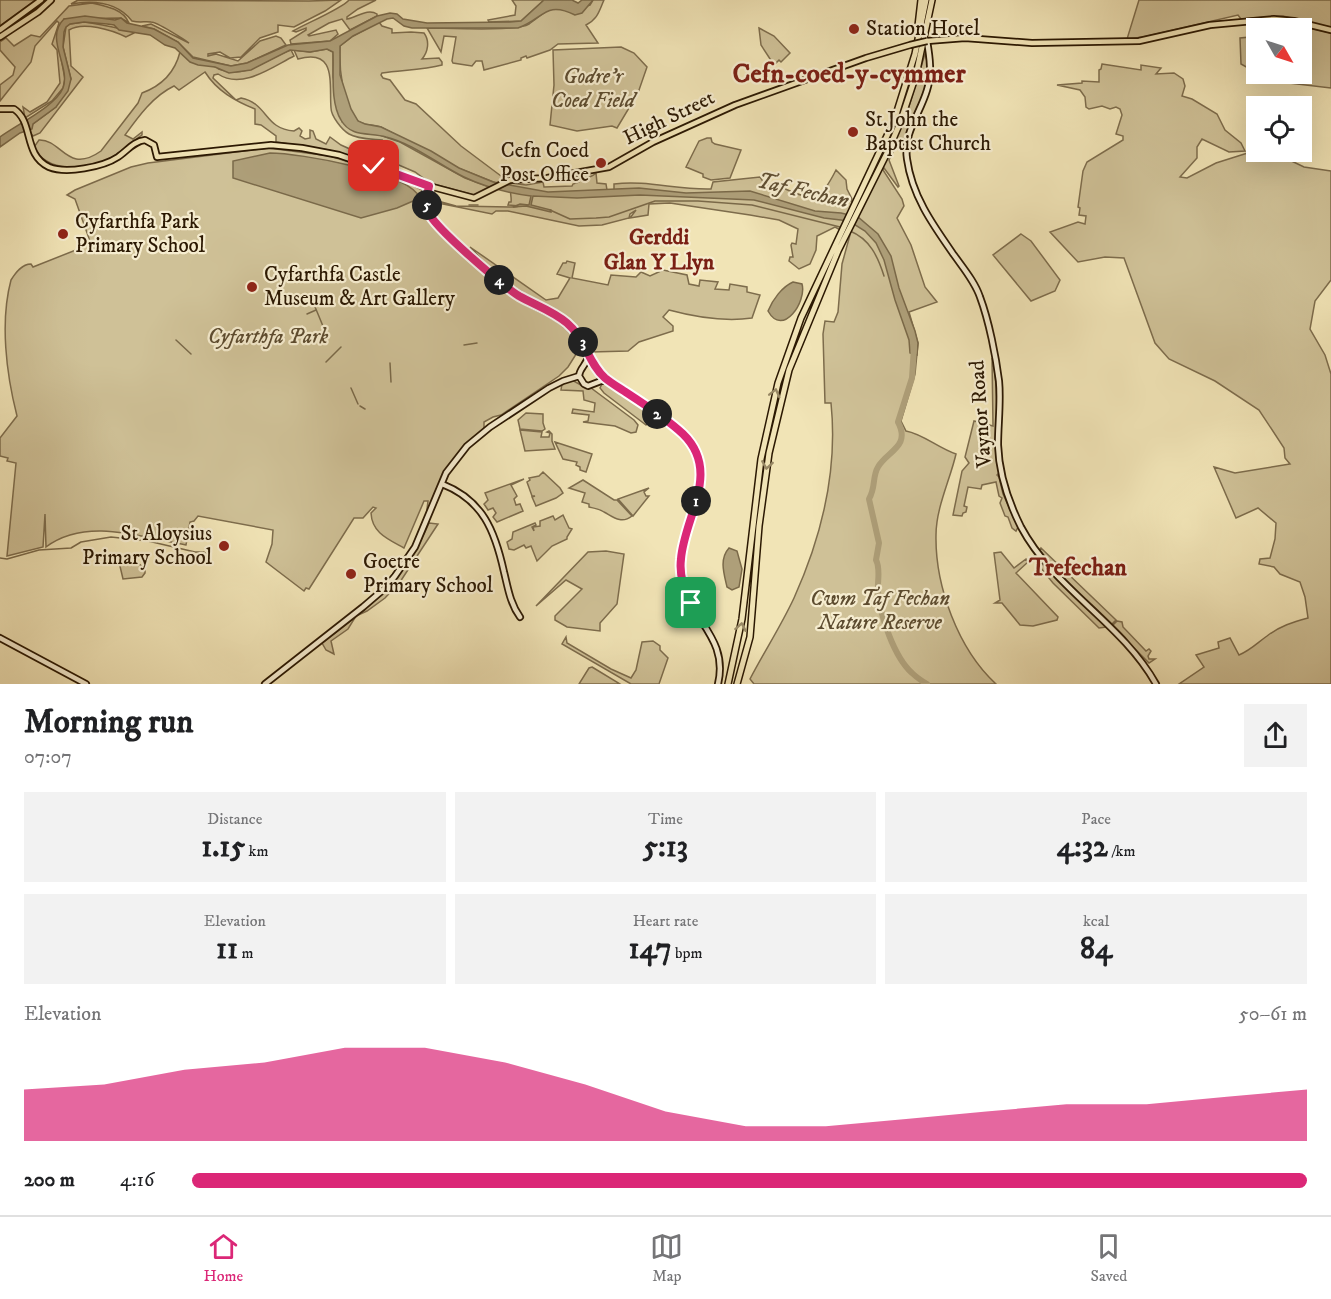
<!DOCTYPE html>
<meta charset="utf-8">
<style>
:root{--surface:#fff;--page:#f2f2f2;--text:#202124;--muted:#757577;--line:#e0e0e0;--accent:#db2777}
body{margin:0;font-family:"IM FELL DW Pica",serif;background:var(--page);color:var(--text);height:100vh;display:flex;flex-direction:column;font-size:22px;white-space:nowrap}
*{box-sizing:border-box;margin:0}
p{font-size:20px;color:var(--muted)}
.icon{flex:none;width:33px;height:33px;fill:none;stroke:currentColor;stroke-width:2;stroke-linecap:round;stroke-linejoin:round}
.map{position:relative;height:684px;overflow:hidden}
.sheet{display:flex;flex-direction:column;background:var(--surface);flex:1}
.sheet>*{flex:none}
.needle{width:39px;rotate:129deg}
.controls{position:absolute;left:1246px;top:18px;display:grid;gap:12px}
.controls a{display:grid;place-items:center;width:66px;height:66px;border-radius:0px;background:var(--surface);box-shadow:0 6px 24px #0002;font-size:30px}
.pin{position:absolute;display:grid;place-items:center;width:51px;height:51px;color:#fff;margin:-26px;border-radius:12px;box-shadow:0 3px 9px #0006}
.km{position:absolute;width:30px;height:30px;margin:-15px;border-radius:50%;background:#222;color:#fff;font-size:16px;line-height:30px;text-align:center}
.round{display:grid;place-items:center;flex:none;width:63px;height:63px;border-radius:0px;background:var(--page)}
.summary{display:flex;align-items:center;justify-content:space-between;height:102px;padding:0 24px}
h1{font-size:33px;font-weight:700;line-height:45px}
.stats{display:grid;grid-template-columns:repeat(3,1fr);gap:9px;height:102px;padding:6px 24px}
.stats div{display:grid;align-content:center;border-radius:0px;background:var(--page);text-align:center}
.stats b{font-size:30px;font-weight:700}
.stats small{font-size:16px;font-weight:400}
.stats p{font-size:16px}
.chart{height:168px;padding:12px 24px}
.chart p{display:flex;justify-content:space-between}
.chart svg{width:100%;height:108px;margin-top:6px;fill:var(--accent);opacity:.7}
ul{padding:0 24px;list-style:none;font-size:20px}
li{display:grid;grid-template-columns:96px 72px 1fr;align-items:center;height:45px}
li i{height:15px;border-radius:8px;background:var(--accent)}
.tabs{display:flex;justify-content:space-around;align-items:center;height:84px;border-top:2px solid var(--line);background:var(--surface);font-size:16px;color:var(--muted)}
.tabs a{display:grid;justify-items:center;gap:3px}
.tabs .selected{color:var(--accent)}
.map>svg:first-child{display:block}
.green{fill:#cfc197;stroke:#7d6c4c;stroke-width:1.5}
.water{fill:#ae9f79;stroke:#7a6949;stroke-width:1.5}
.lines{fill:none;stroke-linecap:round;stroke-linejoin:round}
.stream{stroke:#7a6949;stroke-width:1.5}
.river{stroke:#ae9f79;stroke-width:6}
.secondary-casing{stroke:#2b1802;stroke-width:8}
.primary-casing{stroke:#2b1802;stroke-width:8}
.highway-casing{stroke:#2b1802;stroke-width:8}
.secondary{stroke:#f6edd0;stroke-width:4.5}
.primary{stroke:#f1e4b6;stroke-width:4.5}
.highway{stroke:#f1e4b6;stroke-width:5}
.primary-bridge-casing{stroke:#2b1802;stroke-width:8;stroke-linecap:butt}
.primary-bridge{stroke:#f1e4b6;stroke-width:4.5}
.oneway{stroke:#988865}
.route-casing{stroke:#fff;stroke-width:12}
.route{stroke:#db2777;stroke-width:8}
.poi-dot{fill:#8f2418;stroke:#f6edd0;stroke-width:2}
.labels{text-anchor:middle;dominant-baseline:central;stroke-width:4.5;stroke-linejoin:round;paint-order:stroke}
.poi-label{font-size:21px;fill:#2b1802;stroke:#f6edd0;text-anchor:start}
.park-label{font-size:21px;font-style:italic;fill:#5c4b2f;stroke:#f6edd0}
.street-label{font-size:21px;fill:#2b1802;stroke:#f6edd0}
.water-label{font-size:22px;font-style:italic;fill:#5f4e32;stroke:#f6edd0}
.neighbourhood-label{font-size:22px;font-weight:bold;fill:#7a1f14;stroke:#f6edd0}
.quarter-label{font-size:24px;font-weight:bold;fill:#7a1f14;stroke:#f6edd0}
.district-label{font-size:27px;font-weight:bold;fill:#7a1f14;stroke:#f6edd0}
</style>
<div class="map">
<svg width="1331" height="684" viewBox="0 0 1331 684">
<rect width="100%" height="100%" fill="#f1e4b6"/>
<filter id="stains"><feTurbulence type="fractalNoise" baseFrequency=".00333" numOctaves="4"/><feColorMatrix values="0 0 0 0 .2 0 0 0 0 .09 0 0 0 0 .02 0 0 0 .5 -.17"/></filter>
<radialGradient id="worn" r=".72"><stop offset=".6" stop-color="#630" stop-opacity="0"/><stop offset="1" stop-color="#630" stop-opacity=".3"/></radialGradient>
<path class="green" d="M0,0H36L0,26Z
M78,0L309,1L341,0L325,11L294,27L278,25V32L260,38L241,57L230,58L220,52L208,54V56L216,54L238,61L260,41L276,36L281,38L286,45L247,63L231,66L193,57L178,42L154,29L142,26L151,24L189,43C185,40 157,22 151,22C144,21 141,23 132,21C117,2 94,0 71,4Z
M349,0H376L358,9L347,17V19C357,17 368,8 377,14V16L350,30L342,19L329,23L308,35L309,36L336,30L338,34L330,41L291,44L290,40L306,30V28L296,32L293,31C305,24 343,8 349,0Z
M512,0H544L521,21L489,22L488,20L515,15L516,6Z
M593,0H604C599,11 598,19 586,25L598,43L558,44L550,50L527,58L526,56L521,58V60L484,70L482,61H476L472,66L453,63L452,61L456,37L444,36L441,52L427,28C446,28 516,32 529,24C542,16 552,0 569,11L590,5Z
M1139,0H1331V28L1283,16L1241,19L1238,15L1143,37L1127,39Z
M92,3C106,6 123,9 129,23L121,18L64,19L60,53L65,79L63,88L52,101L25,118L23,107L30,112L47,102L60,83L57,50L52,44L59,23L57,21L35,46L31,62L0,101V85L13,75L15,67L0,50V42L6,38L14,46L31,35L40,37L69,6Z
M84,22C102,24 117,28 134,32V33L126,37C112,30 83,21 69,30L71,66L83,77L40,133L33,136L29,131L33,124L56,107L71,79L63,47L66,27L70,24Z
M379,22L382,26L392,29V33L411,32L424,33C430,41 428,52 422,59L439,58L442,62V65C423,70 402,70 382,73L381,75L383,78L390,80L405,100L416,104L461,146L505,179L496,183L458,168L381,127C374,124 364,126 358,121C342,106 339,66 340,46L353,36Z
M1284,22L1331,33V88L1272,81L1271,83L1258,74H1302V28H1257V73L1241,64L1240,38L1250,37L1249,23Z
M759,28L774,36L790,53L781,62L779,60L774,65L761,45Z
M621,47L634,53L647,67L638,93L617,128L612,126L577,131L550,125L554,85L553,50Z
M327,49L333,52V77L342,122L400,142L465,178L490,187L474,195L430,183L415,172L373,154L372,151L378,152L382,140C373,139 357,139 349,134C342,130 331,116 331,108C329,83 337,48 298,59L294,50L310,52Z
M291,50L294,56C272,67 242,90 218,74L214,75L213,78L236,100L241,98C268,103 264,129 294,131L299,128L302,131L300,136L305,139L310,138V130L313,131L316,139L326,144L330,137L341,145L412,177L329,150L276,142V136L261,125L255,124V109C235,101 217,91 205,72L179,90L174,86C153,96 138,117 125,135L133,139L142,132V135C130,143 120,154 107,160C83,170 47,173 34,147L39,140C62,139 67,175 101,151L138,103L142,93C161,86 175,72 180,52C194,65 197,62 213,66C222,69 214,68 222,70C248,79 268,57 291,50Z
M925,54C937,84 908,119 902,148L896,146L889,160L899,186L898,187L884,168L883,170L902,199L904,206L897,218L911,245L925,287L937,302L909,312L918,343L915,374L901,421L906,431C923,434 938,448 956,454C950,480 936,508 936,535C935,586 958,649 996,684H754L750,679C764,652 781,626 794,598C822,536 838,471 831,403H825L823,334L825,321L834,322L838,312L842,264L850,235L835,227L817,236L816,250L810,264L799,269L789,261L790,257H793L791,245L792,243L796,244L798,229L779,220L750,215L670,203L649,204L648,215L630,218L636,210L630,214L629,218L602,225L579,226L508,211H496L492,214L438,203L431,206L430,202L438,201L456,206L514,207L520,206L508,205L509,202H511C512,197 509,192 511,183L526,185L543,182L544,187L572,186L573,184L579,182L578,176C584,178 591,178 596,173L597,183L606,184L607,190H614V184C648,180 676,190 711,189L713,182L760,177L764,183L777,190L783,188C815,202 820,201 836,170L846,180L847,189L852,199L851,201L863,207L906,116Z
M1102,64L1141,70V65L1161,68L1156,74L1174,73L1183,79L1185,86L1182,96L1192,99L1217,114L1225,130L1241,143L1245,151L1229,152L1202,139L1197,147V158L1180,177L1187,178L1216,163L1257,150L1279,155L1304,167L1331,171V280L1315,301L1310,329L1325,355L1331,374V684H1179L1204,667L1196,655L1219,648L1218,642L1230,638L1239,655C1251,650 1257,643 1267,636C1280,626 1293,622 1308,618L1305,597L1300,582L1280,574L1274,567L1259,564L1260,559L1270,558L1275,539L1276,523L1258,508L1236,518L1214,467L1235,473L1290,464L1285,458L1284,448L1259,410L1215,381L1169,359L1155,343L1124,258L1105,257L1078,262L1050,232L1078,222L1085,224L1086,216L1079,215L1080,208L1078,207L1083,171L1087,162L1123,140V136L1116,134L1122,115L1120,109L1116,107L1110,109L1102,106L1089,109L1086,107L1085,97L1080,90L1057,85L1082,83V81L1099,82V70L1101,69Z
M707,138H711L712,142L715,144L741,150L730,178L711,180L703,177V174L686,167L699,141Z
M268,148L330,156L399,178L422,190L424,195L422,212L430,221C456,246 481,275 511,296C539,316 561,314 580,348L568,367L559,376L501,415L493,417L484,422V430C453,453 439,482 426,517L428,501H424L404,548C388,539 372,533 371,513L376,508L373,507L363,518H354L309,589L306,588L304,591L266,562L272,544L273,530L198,516L194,521L190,522L186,545C141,537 86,517 46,547L45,514L43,547L7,556L16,463L7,461L8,458L0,456V438L17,416C6,373 0,321 11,280C16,272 22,264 31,264L33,267L91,244L75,199L67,195L75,190L131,167L148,163Z
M1021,234L1031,241L1060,280L1055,291L1031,301L993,255Z
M470,247L546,300L558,298L570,278L557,274L563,263H566L567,261L575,263L572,278L608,285L611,275L636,277L641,272L650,276L663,270L687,275L689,284L699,286L700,280L718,282L715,289L729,290L730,284L747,287V292L760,295L752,318C725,322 695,317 669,310L663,317L673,326V331L639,342L628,351L591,352L586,341L574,324L498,277Z
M992,358C1001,396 993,435 999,473L997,475L999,477L1003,494L1018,527L1016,531L1012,528L1008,517L1005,516L1000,503L1002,498L999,496L996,482L982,485L981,489L968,487L964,506L967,507L966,512L963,513L962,516L953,515L962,471L969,463L965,457L974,421L993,426Z
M572,380L586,388H591L634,420L638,425L636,432L631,433L615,426L583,422L588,421L589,415L572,413L573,409L594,412L595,403L584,400L583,391L561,390L562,384Z
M605,383L618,390L654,415L646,425L604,393L600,388L602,384Z
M526,413L543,414V423L545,429L542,431L520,429L518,420Z
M520,430L542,432L541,437H549L550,433L547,432L549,431L552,434V441L555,449L525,451Z
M555,442L592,454L586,472L580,470V467L576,465L577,462L563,459Z
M543,472L560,488L563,493L556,498L536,506L532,497L535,496H532L527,482L530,480L529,478L539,476Z
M524,479L511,485L517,496L514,499L516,505L520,504L523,511L497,522L493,517L496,513L493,508L488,510L484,504L488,500L485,493Z
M583,480L614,500H617L632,516C621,525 612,516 604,512C600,509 593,508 589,507V504L582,502L585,493L569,488Z
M649,488L644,492L646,496H649L633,516L618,499Z
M563,515L569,528L572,529L567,537V539L552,546L537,561L531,546L526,548L524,545L514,550L509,549L507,542L512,539L513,532L535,523L536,525L532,527L534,531L533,527L540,526V521L553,516L555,520Z
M429,523L438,524L400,582L385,598L367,611L356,616L348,629L331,641L334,654L326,650L322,643C372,604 403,584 429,523Z
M1041,548L1116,620L1111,625L1050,566L1039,551Z
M606,551L624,554L617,604L600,623V631L567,627L555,620V616L582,589L566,580L536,606L588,552Z
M1001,552L1014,568L1026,559L1028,562L1016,573L1058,617L1057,620L1033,626L1020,625L1002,603H995L1000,600L994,553Z
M1036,555L1049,571L1107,627L1099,628L1053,583L1032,557Z
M122,560L138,563L145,569V573L142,577L123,579L119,562Z
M1117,621L1122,622L1123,627L1146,651L1149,649L1151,651L1148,656L1149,659H1155L1149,663L1112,626Z
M566,637L567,643L611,669L631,678L636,670L642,642L653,641L660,646V650L668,658L659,684H631L562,644Z
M592,667L620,684H579L589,668Z"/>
<path class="water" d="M544,0H572L578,3L582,0H593L582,13L575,15C545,0 544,19 518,28H412L404,26L393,18L387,19L353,36L340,46V75L351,109L358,121L365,124L381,127L431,151L459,168L493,182L548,192L639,188L686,193L750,191L815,211L841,213L858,217L878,234L891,256L899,288L915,331L918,343L917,355L910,353L909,340L895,300L884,260L876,243L865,231L849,221L824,218L754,200L640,195L577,198L533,196L531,205L551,210V212L526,206L513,207L520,204L529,205L531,196C508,193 485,187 464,177C439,165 414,144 386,137C370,132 351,138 341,120C330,102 334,73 333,52L327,49L310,52L290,50L251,70L229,73L215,67L198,65L190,62L175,48L165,45L150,35L119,30L114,25L107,24L84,22L70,24L66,27L64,32L63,47L71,79L68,91L56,107L33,124L32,129L20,133L0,147V137C16,125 56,106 63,88C71,66 44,38 64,19L85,16L115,20L121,18L127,23L154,29L178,42L193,58L231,66L247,63L288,45L330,41L377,16L390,13L397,14L403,19L427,23L510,22L521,21Z
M270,153C299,153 409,172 420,198L397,208L361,218L233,178V161Z
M793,282L802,284C807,301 783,338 768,311C773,299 782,287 793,282Z
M729,548L737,551L742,569L739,587L732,590L727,587C724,574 719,559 729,548Z"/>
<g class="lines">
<path class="stream" d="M469,205H478
M550,210L570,219L596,218L609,217L655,201H698L752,205L840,227
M850,231C870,239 878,257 884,276
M313,302L325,331
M307,314L316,310
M176,340L191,354
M464,345L477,343
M326,362L341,347
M390,363L391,382
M351,388L358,404
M360,406L365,409
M0,558L7,559L39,550L71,548L81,542L111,537L148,541L195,552H204L209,556"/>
<path class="river" d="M914,347L912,378L898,422C911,447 887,451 878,467C872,477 876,487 869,499L879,543L876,560C881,569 877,582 878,592C880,615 894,657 912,673C916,677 922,681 927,684"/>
<g class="secondary-casing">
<path id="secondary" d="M927,41C930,58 932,74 927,90C920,114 903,133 907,159C912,196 933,225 954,255C964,269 975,282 980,297C989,321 996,357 999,381C1001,402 998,424 998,445C999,474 1008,501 1021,527C1054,589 1122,623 1156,684
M429,186C427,194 425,204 429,213C435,228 503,286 519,295C535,305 555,312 570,325C586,341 589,367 608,380C632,398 679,422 693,448C717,492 672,534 682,580C690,620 729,638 718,684
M579,376L584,384L588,386L601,381H608
M579,376C580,367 587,365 588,356
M442,484C483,500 495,531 504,572C508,588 510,603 520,617
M0,638L86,684
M265,684L363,607L384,589L395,576L415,547L446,473L467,446L490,427L549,388L563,381L579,376"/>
</g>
<g class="primary-casing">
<path id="primary" d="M0,30L41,0
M0,37L38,12L51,0
M927,41L965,38L1032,43L1139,41L1210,25L1274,19L1294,21L1331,30
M0,109H14C34,122 23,155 49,167C66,174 103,167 118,157C127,151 134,141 145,140L154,145L157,157L271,145L302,148L339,155L429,186L474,198L510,180L547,178L609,167L653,142L735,105L866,58L910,45"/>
</g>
<g class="highway-casing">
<path id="highway" d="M918,26L921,0
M728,684L742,619L761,459L778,383L801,318L894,121L915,54L926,0
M737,684L750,637L759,526L769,453L789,370L838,251L887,153L900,123L916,75L932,0"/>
</g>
<use href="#secondary" class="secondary"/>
<use href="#primary" class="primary"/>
<use href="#highway" class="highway"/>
<g class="primary-bridge-casing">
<path id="primary-bridge" d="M910,45L927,41"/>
</g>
<use href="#primary-bridge" class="primary-bridge"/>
</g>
<defs><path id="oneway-chevron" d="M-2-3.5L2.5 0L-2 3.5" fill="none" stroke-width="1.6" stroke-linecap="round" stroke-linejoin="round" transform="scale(1.5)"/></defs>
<g class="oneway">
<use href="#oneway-chevron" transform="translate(775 393) rotate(-76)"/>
<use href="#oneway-chevron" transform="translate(767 465) rotate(99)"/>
<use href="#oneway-chevron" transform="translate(741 627) rotate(-80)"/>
</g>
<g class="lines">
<g class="route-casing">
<path id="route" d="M374,166L429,186C427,194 425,204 429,213C435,228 503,286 519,296C535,305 553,311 567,323C585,338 588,363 605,378C611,383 618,387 624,391C644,404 666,418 683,434C722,472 684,517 681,559C679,575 684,590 691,603"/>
</g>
<use href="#route" class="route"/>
</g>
<g class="poi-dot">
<circle cx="854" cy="29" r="6"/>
<circle cx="853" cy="132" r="6"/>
<circle cx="601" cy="163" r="6"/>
<circle cx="63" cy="234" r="6"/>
<circle cx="252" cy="287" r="6"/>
<circle cx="224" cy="546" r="6"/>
<circle cx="351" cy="574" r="6"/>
</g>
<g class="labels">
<g class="poi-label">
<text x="866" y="29">Station Hotel</text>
<text x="865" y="120">St.John the<tspan x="865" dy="24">Baptist Church</tspan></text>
<text x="589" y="151" text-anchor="end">Cefn Coed<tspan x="589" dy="24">Post Office</tspan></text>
<text x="75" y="222">Cyfarthfa Park<tspan x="75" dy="24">Primary School</tspan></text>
<text x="264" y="275">Cyfarthfa Castle<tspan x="264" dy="24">Museum &amp; Art Gallery</tspan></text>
<text x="212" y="534" text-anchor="end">St Aloysius<tspan x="212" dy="24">Primary School</tspan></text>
<text x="363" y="562">Goetre<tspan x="363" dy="24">Primary School</tspan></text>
</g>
<g class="park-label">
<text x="593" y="77">Godre'r<tspan x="593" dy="24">Coed Field</tspan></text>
<text x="268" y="337">Cyfarthfa Park</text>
<text x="880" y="599">Cwm Taf Fechan<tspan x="880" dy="24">Nature Reserve</tspan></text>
</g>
<g class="street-label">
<text transform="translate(669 118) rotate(-26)">High Street</text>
<text transform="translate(981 414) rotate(-94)">Vaynor Road</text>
</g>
<g class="water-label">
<text transform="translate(803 191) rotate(13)">Taf Fechan</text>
</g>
<g class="neighbourhood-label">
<text x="659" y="237">Gerddi<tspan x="659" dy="25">Glan Y Llyn</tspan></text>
</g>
<g class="quarter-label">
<text x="1078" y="568">Trefechan</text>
</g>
<g class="district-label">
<text x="849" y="74">Cefn-coed-y-cymmer</text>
</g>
</g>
<rect width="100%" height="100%" filter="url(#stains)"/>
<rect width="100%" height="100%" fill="url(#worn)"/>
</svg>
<div class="controls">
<a><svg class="needle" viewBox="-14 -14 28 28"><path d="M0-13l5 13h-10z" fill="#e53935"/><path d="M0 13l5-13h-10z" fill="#757577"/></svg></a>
<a><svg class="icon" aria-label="locate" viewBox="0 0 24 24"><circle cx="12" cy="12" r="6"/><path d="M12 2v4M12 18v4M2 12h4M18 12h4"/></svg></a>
</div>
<div class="pin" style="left:691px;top:603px;background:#1e9e55"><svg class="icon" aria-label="arrive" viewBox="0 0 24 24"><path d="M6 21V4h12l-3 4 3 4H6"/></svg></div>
<div class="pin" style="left:374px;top:166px;background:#d93025"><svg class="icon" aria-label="check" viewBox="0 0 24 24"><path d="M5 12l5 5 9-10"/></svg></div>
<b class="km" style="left:696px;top:501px">1</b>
<b class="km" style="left:657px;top:414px">2</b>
<b class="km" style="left:583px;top:342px">3</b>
<b class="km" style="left:499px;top:280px">4</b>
<b class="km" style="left:427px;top:205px">5</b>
</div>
<section class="sheet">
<div class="summary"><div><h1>Morning run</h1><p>07:07</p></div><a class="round"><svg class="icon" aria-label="share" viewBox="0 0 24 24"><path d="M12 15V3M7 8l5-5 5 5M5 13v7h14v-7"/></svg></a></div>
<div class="stats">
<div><p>Distance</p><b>1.15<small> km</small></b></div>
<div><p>Time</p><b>5:13</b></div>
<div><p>Pace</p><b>4:32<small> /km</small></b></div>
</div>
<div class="stats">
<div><p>Elevation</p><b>11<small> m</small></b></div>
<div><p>Heart rate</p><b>147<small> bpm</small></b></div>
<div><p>kcal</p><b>84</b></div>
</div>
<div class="chart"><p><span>Elevation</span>50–61 m</p>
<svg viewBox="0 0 160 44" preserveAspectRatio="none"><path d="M0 44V23L10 21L20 15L30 12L40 6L50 6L60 12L70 21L80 32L90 38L100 38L110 35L120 32L130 29L140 29L150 26L160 23V44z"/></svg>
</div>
<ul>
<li><b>200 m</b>4:16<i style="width:100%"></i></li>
</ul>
</section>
<nav class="tabs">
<a class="selected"><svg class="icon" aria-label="home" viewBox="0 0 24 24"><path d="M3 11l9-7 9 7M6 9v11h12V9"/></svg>Home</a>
<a><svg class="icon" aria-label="map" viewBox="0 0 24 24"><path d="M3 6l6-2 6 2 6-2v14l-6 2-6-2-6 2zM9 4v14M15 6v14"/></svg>Map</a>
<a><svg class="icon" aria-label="saved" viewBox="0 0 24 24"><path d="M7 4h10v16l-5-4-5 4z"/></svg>Saved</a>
</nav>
